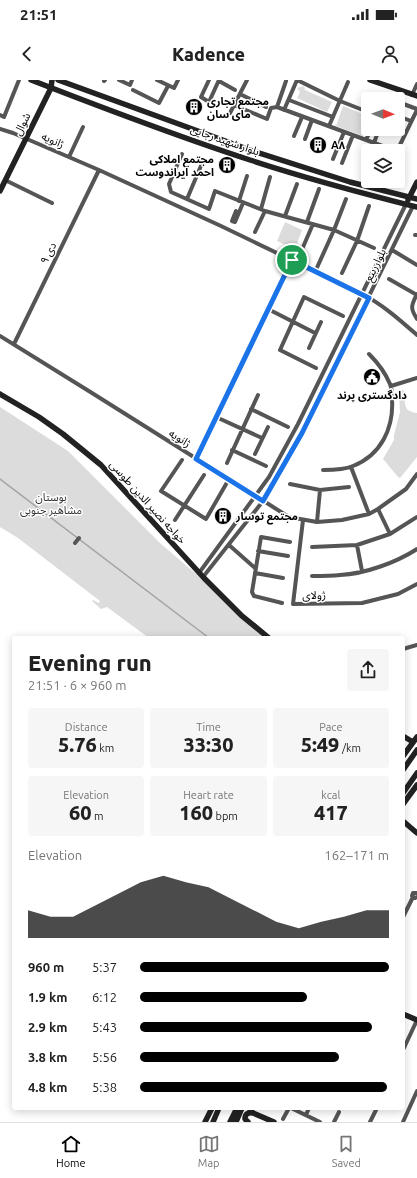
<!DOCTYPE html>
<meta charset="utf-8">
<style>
:root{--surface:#fff;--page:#f6f6f6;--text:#222;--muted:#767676;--line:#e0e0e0;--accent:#000}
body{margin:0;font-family:Ubuntu,"Noto Sans Arabic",sans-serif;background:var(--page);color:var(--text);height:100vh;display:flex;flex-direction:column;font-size:15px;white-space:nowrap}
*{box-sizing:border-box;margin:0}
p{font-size:13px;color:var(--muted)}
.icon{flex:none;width:22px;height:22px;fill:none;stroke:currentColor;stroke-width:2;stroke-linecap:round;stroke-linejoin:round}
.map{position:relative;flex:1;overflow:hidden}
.drawer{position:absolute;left:12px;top:556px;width:393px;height:474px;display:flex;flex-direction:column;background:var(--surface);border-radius:4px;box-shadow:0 2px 10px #0003}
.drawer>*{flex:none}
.needle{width:26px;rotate:91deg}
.buttons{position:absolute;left:361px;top:12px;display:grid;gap:8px}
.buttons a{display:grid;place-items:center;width:44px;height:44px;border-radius:4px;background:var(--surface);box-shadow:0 2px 10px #0003;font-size:20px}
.pin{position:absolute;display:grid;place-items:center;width:34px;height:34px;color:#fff;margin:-17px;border:2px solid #fff;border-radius:50%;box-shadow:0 1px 4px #0007}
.round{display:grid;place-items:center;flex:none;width:42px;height:42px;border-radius:4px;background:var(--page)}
.head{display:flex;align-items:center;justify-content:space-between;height:68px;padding:0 16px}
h1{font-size:22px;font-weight:800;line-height:30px}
.metrics{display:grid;grid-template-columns:repeat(3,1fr);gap:6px;height:68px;padding:4px 16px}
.metrics div{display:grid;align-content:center;border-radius:4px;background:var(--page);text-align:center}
.metrics b{font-size:20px;font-weight:800}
.metrics small{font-size:11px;font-weight:400}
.metrics p{font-size:11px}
.chart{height:112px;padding:8px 16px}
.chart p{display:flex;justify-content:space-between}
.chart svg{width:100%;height:72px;margin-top:4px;fill:var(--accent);opacity:.7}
ul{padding:0 16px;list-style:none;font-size:13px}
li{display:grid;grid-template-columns:64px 48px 1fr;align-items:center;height:30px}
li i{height:10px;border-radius:5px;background:var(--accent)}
.status{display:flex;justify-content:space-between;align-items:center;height:28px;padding:0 20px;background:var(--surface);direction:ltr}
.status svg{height:11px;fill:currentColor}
header{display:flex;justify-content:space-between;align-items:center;height:52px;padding:0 16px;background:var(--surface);font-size:18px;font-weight:800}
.menu{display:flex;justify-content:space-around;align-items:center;height:56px;border-top:1px solid var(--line);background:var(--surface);font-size:11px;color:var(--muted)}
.menu a{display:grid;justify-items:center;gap:2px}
.menu .current{color:var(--accent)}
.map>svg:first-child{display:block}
.green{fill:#dcdcdc}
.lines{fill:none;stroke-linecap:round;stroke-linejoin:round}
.stream{stroke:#a3a3a3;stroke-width:1.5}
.street{stroke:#555;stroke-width:4}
.secondary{stroke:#222;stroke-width:5.5}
.route-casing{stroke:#fff;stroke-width:8}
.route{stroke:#1a73e8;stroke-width:5}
.labels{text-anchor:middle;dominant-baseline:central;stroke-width:3;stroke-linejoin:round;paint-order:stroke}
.poi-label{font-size:11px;font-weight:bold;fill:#000;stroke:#fff;text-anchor:start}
.street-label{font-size:11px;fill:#000;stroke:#fff}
.park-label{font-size:11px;fill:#333;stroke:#fff}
</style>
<div class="status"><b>21:51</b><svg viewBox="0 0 49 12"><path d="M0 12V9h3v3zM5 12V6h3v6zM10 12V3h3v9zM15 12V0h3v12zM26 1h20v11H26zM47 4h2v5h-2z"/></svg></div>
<header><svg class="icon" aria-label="back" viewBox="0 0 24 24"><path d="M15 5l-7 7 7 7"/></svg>Kadence<svg class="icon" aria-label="person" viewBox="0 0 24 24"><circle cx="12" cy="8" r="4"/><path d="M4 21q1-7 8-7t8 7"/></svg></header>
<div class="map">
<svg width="417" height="1042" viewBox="0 0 417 1042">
<rect width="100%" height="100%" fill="#fff"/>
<path class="green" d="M304,6L305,10L332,22L327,32L297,18L300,12L297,8Z
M343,26L368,36V43L363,56L336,46Z
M285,142L302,150L295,169L277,161Z
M402,310L404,311C406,324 402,331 417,333V377L400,398L398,397L383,379L394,360V355L400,332L399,312Z
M0,327L68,371L160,463L271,558H149L107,527L101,529L92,521L93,520L99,523L100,521L18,458L0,447Z"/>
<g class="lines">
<path class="stream" d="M0,399L209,558"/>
<path class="street" d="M119,0L130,5L132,0
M157,0L174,8L178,0
M209,0L201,17L209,22L219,0
M104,1L105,0
M219,1L235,10
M133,10L159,23L168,6
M240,14L266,27
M412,15L417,4
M382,16L391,19
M289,20L333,37
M398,22L417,29
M398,22L403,11
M234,25L267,39L271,28L277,27L396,71
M277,27L286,1
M284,30L297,0L340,21L368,32
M230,33L247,0
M0,35L4,37L19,0
M398,36L411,41
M329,46L348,2
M0,49L13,53L99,90L221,146L362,214C382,224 400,240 417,255
M294,56L302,37
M305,59L312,40
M366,60L371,49
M374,63L379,49
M397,71L417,30
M182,74L169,104L171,112L209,129L215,111L265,131L334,150L374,168
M69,77L83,47
M333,79L344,52
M342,83L353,55
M5,100L52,123
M187,119L203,81
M239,121L247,96
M261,129L270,97
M236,131L232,141L235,142L243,123
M285,136L297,104
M307,142L319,109
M255,152L265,131
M415,155H417
M392,170L417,185
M300,174L313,144
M315,192L334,150L346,119
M342,193L357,161L369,126
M389,199L417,215
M417,214C411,226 410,228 417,239
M268,229L315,253
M0,256L92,313L289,437L317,442L342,440L369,434L378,429L406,409L417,394
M14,264L99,90
M309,268L321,242
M316,288L280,270L304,217L343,236
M391,306L417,298
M251,329L288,347
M216,337L262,358
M232,370L266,386
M255,374L268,347
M196,379L292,180
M182,380L161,411L206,439L229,399
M227,383L258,315
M351,387L369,434
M323,390C333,390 344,390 353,386C381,375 394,348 392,319C392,315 392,309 390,304C385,292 378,283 369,274
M290,404L320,410L349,407
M378,429L390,454
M175,440L204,395
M303,440L293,524L362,523L398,514L417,504
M317,442L320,410
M75,463L79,458
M229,465L255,488
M357,465L362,491
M312,467L357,465L390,454L417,437
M258,471L288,476
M199,493L269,397L298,344L406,124
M255,493L283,498
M312,496C322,496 331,496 340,495C365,494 397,482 417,469
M203,497L263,421L302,353L413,126
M282,523L254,516L252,512L261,457L290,462
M403,569L417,565
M417,813H413L412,816L415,818L417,817
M403,837L413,817
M403,970L417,940
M291,1028L320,1042
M306,1035L309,1028
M283,1039L289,1028
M334,1042L339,1032
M370,1042L377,1028
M403,1042L417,1011"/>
<path class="secondary" d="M31,0C103,28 176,56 250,80C305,98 361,113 417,127
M58,0L250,70L350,102L417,119
M370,0L417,16
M0,111L51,8L52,0
M408,120L417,102
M0,314L39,337L63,354L101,385L204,498L241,535L269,558
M403,656L413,662
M403,676L417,657
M403,690L417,670
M403,713L417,693
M403,724L417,705
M403,741L417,753
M403,934L417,940
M249,1028L253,1033L274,1042
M205,1042L212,1028
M213,1042L219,1028
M230,1042L237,1028
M236,1042L242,1028
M248,1042L245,1039C245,1034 248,1032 253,1033"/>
</g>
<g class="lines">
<g class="route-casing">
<path id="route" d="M292,180L369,218L302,353L263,421L196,379Z"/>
</g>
<use href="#route" class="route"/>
</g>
<defs>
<g id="building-disc" transform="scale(0.9)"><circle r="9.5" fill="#000" stroke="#fff"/><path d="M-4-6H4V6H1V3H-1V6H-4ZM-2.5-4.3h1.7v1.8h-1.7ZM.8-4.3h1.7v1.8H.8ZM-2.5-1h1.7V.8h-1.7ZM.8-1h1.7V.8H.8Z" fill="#fff"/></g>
<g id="civic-disc" transform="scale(0.9)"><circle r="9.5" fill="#000" stroke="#fff"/><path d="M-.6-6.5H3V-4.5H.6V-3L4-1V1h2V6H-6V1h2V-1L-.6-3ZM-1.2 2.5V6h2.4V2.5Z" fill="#fff"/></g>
</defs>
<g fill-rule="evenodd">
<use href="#building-disc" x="194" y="27"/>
<use href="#building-disc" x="318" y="65"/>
<use href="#building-disc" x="227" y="85"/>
<use href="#civic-disc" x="372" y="297"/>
<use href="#building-disc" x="223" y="436"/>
</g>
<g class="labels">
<g class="poi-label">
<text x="207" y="21">مجتمع تجاری<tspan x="207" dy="13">مای سان</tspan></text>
<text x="331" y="65">A۸</text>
<text x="214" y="79" text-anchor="end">مجتمع املاکی<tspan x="214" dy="13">احمد ایراندوست</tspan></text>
<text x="372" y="315" text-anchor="middle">دادگستری پرند</text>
<text x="236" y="436">مجتمع توسار</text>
</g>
<g class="street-label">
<text transform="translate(22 44) rotate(-64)">شوال</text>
<text transform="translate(53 60) rotate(24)">ژانویه</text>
<text transform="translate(225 60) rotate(19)">بلوار شهید رجایی</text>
<text transform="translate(48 173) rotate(-64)">۹ دی</text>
<text transform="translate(375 185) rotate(-64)">بلوارربیع</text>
<text transform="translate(180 358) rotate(32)">ژانویه</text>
<text transform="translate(148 422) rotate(48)">خواجه نصیر الدین طوسی</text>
<text transform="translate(314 515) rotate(-1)">ژولای</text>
</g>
<g class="park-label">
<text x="51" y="417">بوستان<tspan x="51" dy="13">مشاهیر جنوبی</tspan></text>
</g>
</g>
</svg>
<div class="buttons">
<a><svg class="needle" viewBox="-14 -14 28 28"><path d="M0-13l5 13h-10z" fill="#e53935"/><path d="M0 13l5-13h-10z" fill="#767676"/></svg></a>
<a><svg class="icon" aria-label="layers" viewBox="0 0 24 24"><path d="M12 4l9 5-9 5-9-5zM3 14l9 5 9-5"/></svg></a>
</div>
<div class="pin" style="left:292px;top:180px;background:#1e9e55"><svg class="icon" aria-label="arrive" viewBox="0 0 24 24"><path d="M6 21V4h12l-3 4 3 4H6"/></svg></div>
<section class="drawer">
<div class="head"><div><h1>Evening run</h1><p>21:51 · 6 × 960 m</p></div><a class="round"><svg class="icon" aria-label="share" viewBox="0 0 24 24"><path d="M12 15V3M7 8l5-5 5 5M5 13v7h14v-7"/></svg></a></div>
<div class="metrics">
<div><p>Distance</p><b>5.76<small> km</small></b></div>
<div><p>Time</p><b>33:30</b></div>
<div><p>Pace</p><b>5:49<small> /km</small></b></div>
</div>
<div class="metrics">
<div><p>Elevation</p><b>60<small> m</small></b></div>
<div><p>Heart rate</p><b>160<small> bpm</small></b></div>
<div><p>kcal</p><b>417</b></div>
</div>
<div class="chart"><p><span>Elevation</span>162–171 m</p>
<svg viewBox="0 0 160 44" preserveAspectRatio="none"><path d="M0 44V27L10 31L20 31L30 24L40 17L50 10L60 6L70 10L80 13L90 20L100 27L110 34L120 38L130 34L140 31L150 27L160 27V44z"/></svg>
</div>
<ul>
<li><b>960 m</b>5:37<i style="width:100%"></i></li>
<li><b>1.9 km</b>6:12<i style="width:67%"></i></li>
<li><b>2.9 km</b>5:43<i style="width:93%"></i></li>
<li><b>3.8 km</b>5:56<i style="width:80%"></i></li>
<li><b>4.8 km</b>5:38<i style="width:99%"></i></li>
</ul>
</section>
</div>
<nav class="menu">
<a class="current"><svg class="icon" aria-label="home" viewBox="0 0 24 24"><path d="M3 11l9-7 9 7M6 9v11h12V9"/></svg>Home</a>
<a><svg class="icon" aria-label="map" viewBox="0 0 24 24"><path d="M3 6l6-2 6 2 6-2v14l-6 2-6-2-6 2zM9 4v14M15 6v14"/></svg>Map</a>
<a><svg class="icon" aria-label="saved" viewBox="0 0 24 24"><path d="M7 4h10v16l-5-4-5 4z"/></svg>Saved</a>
</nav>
